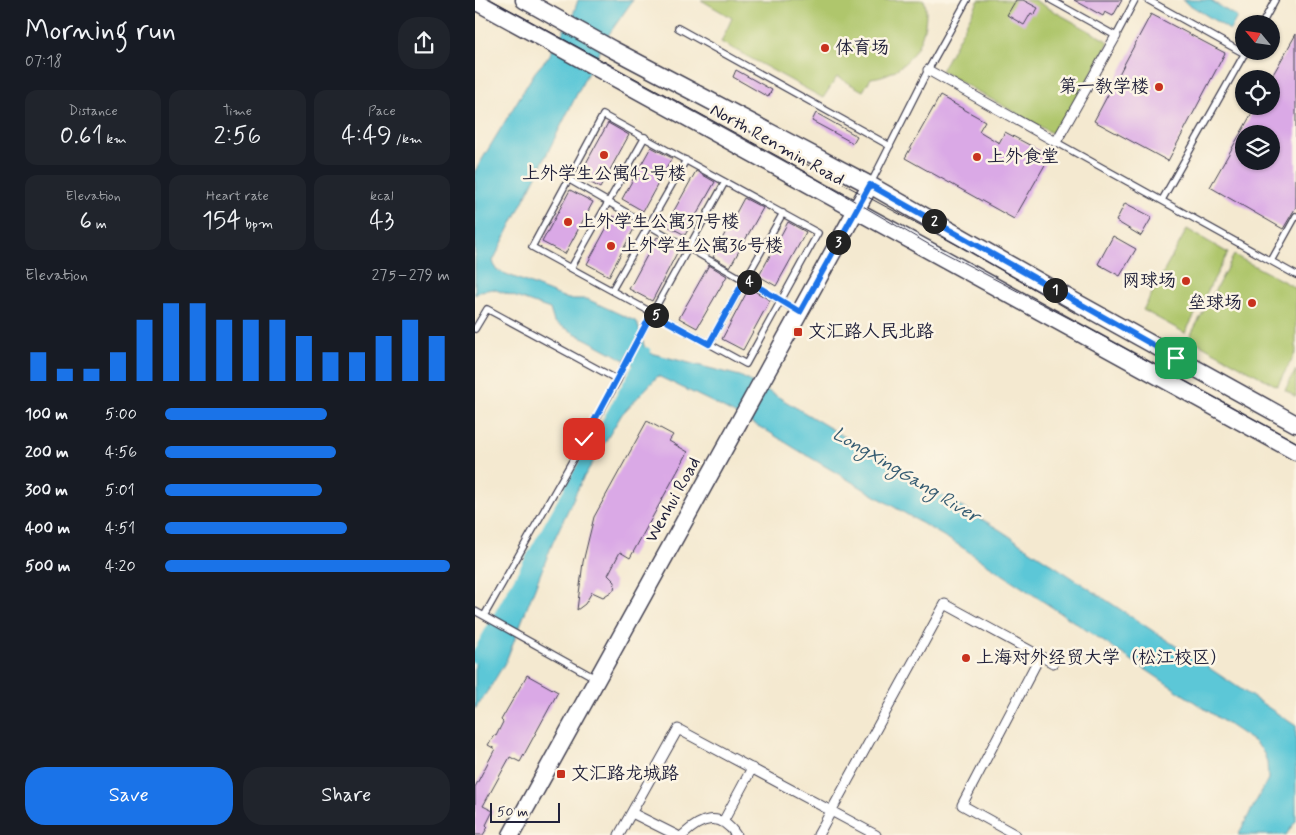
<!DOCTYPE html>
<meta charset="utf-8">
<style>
:root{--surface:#171b24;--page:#20242c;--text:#f1f3f6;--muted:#9ea1a6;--accent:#1a73e8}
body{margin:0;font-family:Mynerve,"LXGW WenKai TC",sans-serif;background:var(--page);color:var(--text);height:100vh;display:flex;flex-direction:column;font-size:19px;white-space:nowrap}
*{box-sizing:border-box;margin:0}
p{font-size:16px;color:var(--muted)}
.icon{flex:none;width:28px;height:28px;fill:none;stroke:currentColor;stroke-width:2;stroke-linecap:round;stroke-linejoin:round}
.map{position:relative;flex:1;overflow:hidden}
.side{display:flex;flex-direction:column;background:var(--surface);width:475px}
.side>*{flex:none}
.needle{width:32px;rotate:299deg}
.fabs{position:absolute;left:760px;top:15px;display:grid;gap:10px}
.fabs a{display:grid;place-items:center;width:45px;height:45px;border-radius:50%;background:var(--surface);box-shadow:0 1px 4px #0004;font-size:25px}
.scale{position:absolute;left:15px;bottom:12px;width:70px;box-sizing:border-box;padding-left:5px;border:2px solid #22223b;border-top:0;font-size:14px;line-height:18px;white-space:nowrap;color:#22223b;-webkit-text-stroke:4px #fcf5e5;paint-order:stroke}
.pin{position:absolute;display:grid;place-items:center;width:42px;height:42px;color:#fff;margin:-21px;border-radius:10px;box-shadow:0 2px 8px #0006}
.km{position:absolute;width:25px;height:25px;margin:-12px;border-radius:50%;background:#222;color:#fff;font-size:14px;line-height:25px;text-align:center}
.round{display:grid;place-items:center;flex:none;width:52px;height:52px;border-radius:20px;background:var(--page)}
.overview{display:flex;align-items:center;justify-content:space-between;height:85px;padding:0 25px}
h1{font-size:28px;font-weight:600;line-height:38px}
.figures{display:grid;grid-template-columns:repeat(3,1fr);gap:8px;height:85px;padding:5px 25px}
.figures div{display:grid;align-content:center;border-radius:12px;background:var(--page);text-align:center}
.figures b{font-size:25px;font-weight:600}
.figures small{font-size:14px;font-weight:400}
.figures p{font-size:14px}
.chart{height:140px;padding:10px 25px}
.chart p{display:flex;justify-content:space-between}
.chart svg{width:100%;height:90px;margin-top:5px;stroke:var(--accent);stroke-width:6}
.action{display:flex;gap:10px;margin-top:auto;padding:10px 25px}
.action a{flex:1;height:58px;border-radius:20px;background:var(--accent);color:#fff;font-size:20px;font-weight:600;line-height:58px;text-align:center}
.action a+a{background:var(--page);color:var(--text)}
ul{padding:0 25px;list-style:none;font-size:16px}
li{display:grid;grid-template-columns:80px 60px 1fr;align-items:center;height:38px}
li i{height:12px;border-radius:6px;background:var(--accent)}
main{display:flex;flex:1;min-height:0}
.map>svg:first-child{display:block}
.green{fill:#afc66c;stroke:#687454}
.water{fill:#5cc7d7;stroke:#3f7489}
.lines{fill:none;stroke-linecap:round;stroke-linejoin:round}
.canal{stroke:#5cc7d7;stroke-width:10}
.building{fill:#daa9e6;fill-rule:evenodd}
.service-casing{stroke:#424051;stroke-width:8}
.pedestrian-casing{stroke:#424051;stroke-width:11}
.secondary-casing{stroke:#424051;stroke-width:19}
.service{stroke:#fff;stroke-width:5.5}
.pedestrian{stroke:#fff;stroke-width:9}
.secondary{stroke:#fff;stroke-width:16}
.tram{stroke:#22223b;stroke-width:1}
.route-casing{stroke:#fff;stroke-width:10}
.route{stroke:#1a73e8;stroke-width:6}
.poi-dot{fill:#c8321e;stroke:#fcf5e5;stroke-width:2}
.labels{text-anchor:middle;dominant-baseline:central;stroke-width:5;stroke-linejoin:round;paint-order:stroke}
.poi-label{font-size:18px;fill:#22223b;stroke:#fcf5e5;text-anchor:start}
.street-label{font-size:18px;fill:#22223b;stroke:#fcf5e5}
.water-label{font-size:19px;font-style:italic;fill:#365c72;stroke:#fcf5e5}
</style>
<main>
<section class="side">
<div class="overview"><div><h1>Morning run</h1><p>07:18</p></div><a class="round"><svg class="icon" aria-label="share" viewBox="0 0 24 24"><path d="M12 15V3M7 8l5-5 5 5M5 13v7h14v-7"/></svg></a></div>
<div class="figures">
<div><p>Distance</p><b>0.61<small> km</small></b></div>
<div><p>Time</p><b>2:56</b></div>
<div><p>Pace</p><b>4:49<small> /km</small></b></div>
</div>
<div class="figures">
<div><p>Elevation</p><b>6<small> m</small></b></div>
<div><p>Heart rate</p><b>154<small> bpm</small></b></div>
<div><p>kcal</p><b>43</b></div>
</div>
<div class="chart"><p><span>Elevation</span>275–279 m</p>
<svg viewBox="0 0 160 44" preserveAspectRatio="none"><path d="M5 44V30M15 44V38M25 44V38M35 44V30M45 44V14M55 44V6M65 44V6M75 44V14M85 44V14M95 44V14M105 44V22M115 44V30M125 44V30M135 44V22M145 44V14M155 44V22"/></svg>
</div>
<ul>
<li><b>100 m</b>5:00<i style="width:57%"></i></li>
<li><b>200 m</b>4:56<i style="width:60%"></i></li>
<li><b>300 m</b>5:01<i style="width:55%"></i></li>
<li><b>400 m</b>4:51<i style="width:64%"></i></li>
<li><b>500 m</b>4:20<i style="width:100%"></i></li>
</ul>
<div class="action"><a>Save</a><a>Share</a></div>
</section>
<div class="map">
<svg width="821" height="835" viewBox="0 0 821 835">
<rect width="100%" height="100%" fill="#fcf5e5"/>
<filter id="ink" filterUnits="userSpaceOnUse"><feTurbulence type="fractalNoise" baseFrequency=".02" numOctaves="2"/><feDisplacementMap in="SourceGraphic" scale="10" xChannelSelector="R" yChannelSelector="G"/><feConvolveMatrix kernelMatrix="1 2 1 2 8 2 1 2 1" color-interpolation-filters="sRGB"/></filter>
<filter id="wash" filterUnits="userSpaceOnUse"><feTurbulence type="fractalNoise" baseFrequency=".0096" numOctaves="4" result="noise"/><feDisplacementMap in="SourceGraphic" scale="20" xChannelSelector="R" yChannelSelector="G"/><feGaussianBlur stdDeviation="1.12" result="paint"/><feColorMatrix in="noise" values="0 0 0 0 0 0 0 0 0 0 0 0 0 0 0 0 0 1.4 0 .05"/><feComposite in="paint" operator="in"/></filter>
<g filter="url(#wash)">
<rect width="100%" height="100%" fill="#f4e9d0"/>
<path class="green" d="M226,0H449C452,7 451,16 450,24C445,53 425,75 396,78L388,91L362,77L348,98L246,42L257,18Z
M504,0H559L634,42L582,136L466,71Z
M712,229L753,253L710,333L668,310Z
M759,255L821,288V352L802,386L714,338Z
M821,370V397L810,390Z"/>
<path class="water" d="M103,0H158L134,34L111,76L18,261L21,270L93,299H112L162,322L171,352L265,376L300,395L525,530L725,662L727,660L735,665L734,668L821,726V821L811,835H763L793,779L792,762L788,751L778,741L482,544L321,449L294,432L235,401L183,376L147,414L107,480L78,542L31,661L16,686L0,709V664L163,367L79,322L75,309L18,289L6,291L0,295V171L60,72L74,56L98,15Z
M707,0H735L762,17L755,30Z"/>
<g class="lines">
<path class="canal" d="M0,658L171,352"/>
</g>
<g id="blocks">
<path class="building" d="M541,0H548L563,8L559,15L556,13L549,25L532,15Z
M599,0H647L638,16L630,12L628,16Z
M676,14L750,53L693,161L619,121Z
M821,34V207L808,229L735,187L781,106H796V78ZM769,134H796V161H769Z
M261,70L297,90L293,97L258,77Z
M465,96L510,121L504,131L524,143L530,132L575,156L539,219L430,158Z
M341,113L382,136L378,143L337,121Z
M133,123L154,135L125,188L104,176Z
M176,147L197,158L168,211L147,199Z
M221,171L240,182L210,235L191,225Z
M95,190L118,202L90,254L67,242Z
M269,198L288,208L255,267L238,257L241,252H240Z
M650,203L677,217L666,236L641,221Z
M138,216L160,227L134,276L112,264Z
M313,222L331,232L301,286L284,276Z
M638,236L661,249L645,276L623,264Z
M182,237L204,249L177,301L154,289Z
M234,265L252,276L222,328L204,318Z
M274,288L295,300L268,350L247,339Z
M172,421L198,435L194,441L213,452L155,558L145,552L133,575L140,582L139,590L128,597L117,592L110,604L102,610L108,562L119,517Z
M52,675L83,692L45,762L35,757L8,806L18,811L11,825L13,827L8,835H0V787L20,749L13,745L19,735L21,736L28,722L26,720Z"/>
</g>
</g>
<g filter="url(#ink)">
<use href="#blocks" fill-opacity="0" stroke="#424051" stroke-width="1"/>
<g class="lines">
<g class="service-casing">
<path id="service" d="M576,0L641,36L660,0
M673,0L770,54
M787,24L800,0
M203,28L415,146
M128,115L343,233L271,364L57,247Z
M581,142L821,275
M93,179L323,311
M396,183L453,70L492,0
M687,200L771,51
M796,261L821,216
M96,268L170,137
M137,290L211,160
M0,329L12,309L143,380
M234,344L308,213
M0,611L120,678
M9,616L143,380L149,364L250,182"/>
</g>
<g class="pedestrian-casing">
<path id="pedestrian" d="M453,70L581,142L641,36
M157,813L201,835
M248,822L277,768
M144,835L203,729L401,835
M208,835C226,818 245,811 261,835
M343,835L470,604L578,663
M541,835L487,805L565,656"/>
</g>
<g class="secondary-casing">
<path id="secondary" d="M49,0L137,49L395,185L581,291L821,424
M0,1L821,452
M36,835L395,185"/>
</g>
<use href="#service" class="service"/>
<use href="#pedestrian" class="pedestrian"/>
<use href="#secondary" class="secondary"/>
<path class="tram" d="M17,0L304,157L453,244L611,327L821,442
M316,156L492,250L600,313"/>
</g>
</g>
<g class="lines" filter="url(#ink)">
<g class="route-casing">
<path id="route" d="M109,439C133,397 154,355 177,313L234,344L270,279L325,312L395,185L701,358"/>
</g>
<use href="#route" class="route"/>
</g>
<g class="poi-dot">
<circle cx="350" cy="48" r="5"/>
<circle cx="684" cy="87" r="5"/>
<circle cx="129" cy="155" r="5"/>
<circle cx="502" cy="157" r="5"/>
<circle cx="93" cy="222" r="5"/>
<circle cx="136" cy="246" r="5"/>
<circle cx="711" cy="281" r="5"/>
<circle cx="777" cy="303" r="5"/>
<rect x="318" y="327" width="10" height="10" rx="2.5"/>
<circle cx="491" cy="658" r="5"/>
<rect x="81" y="769" width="10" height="10" rx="2.5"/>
</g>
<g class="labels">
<g class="poi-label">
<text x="360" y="48">体育场</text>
<text x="674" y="87" text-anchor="end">第一教学楼</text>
<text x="512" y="157">上外食堂</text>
<text x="129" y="174" text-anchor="middle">上外学生公寓42号楼</text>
<text x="103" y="222">上外学生公寓37号楼</text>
<text x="146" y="246">上外学生公寓36号楼</text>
<text x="701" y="281" text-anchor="end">网球场</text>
<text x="767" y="303" text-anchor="end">垒球场</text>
<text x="333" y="332">文汇路人民北路</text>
<text x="501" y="658">上海对外经贸大学（松江校区）</text>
<text x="96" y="774">文汇路龙城路</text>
</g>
<g class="street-label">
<text transform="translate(302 145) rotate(29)">North Renmin Road</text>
<text transform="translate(198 500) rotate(-61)">Wenhui Road</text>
</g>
<g class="water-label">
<text transform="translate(431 475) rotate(31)">LongXingGang River</text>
</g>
</g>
</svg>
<div class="fabs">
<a><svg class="needle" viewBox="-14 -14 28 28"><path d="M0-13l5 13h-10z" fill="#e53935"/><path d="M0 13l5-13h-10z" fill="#9ea1a6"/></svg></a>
<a><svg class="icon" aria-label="locate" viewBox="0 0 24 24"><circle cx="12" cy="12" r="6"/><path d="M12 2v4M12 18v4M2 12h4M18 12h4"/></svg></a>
<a><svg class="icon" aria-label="layers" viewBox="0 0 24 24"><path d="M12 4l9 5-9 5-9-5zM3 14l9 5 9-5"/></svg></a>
</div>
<div class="scale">50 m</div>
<div class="pin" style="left:701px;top:358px;background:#1e9e55"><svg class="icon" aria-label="arrive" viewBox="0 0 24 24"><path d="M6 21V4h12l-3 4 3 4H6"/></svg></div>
<div class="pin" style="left:109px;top:439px;background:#d93025"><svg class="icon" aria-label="check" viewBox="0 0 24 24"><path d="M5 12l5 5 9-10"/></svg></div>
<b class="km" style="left:580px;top:290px">1</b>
<b class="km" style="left:459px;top:221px">2</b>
<b class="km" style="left:363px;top:242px">3</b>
<b class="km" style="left:274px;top:282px">4</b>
<b class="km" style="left:181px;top:315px">5</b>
</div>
</main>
